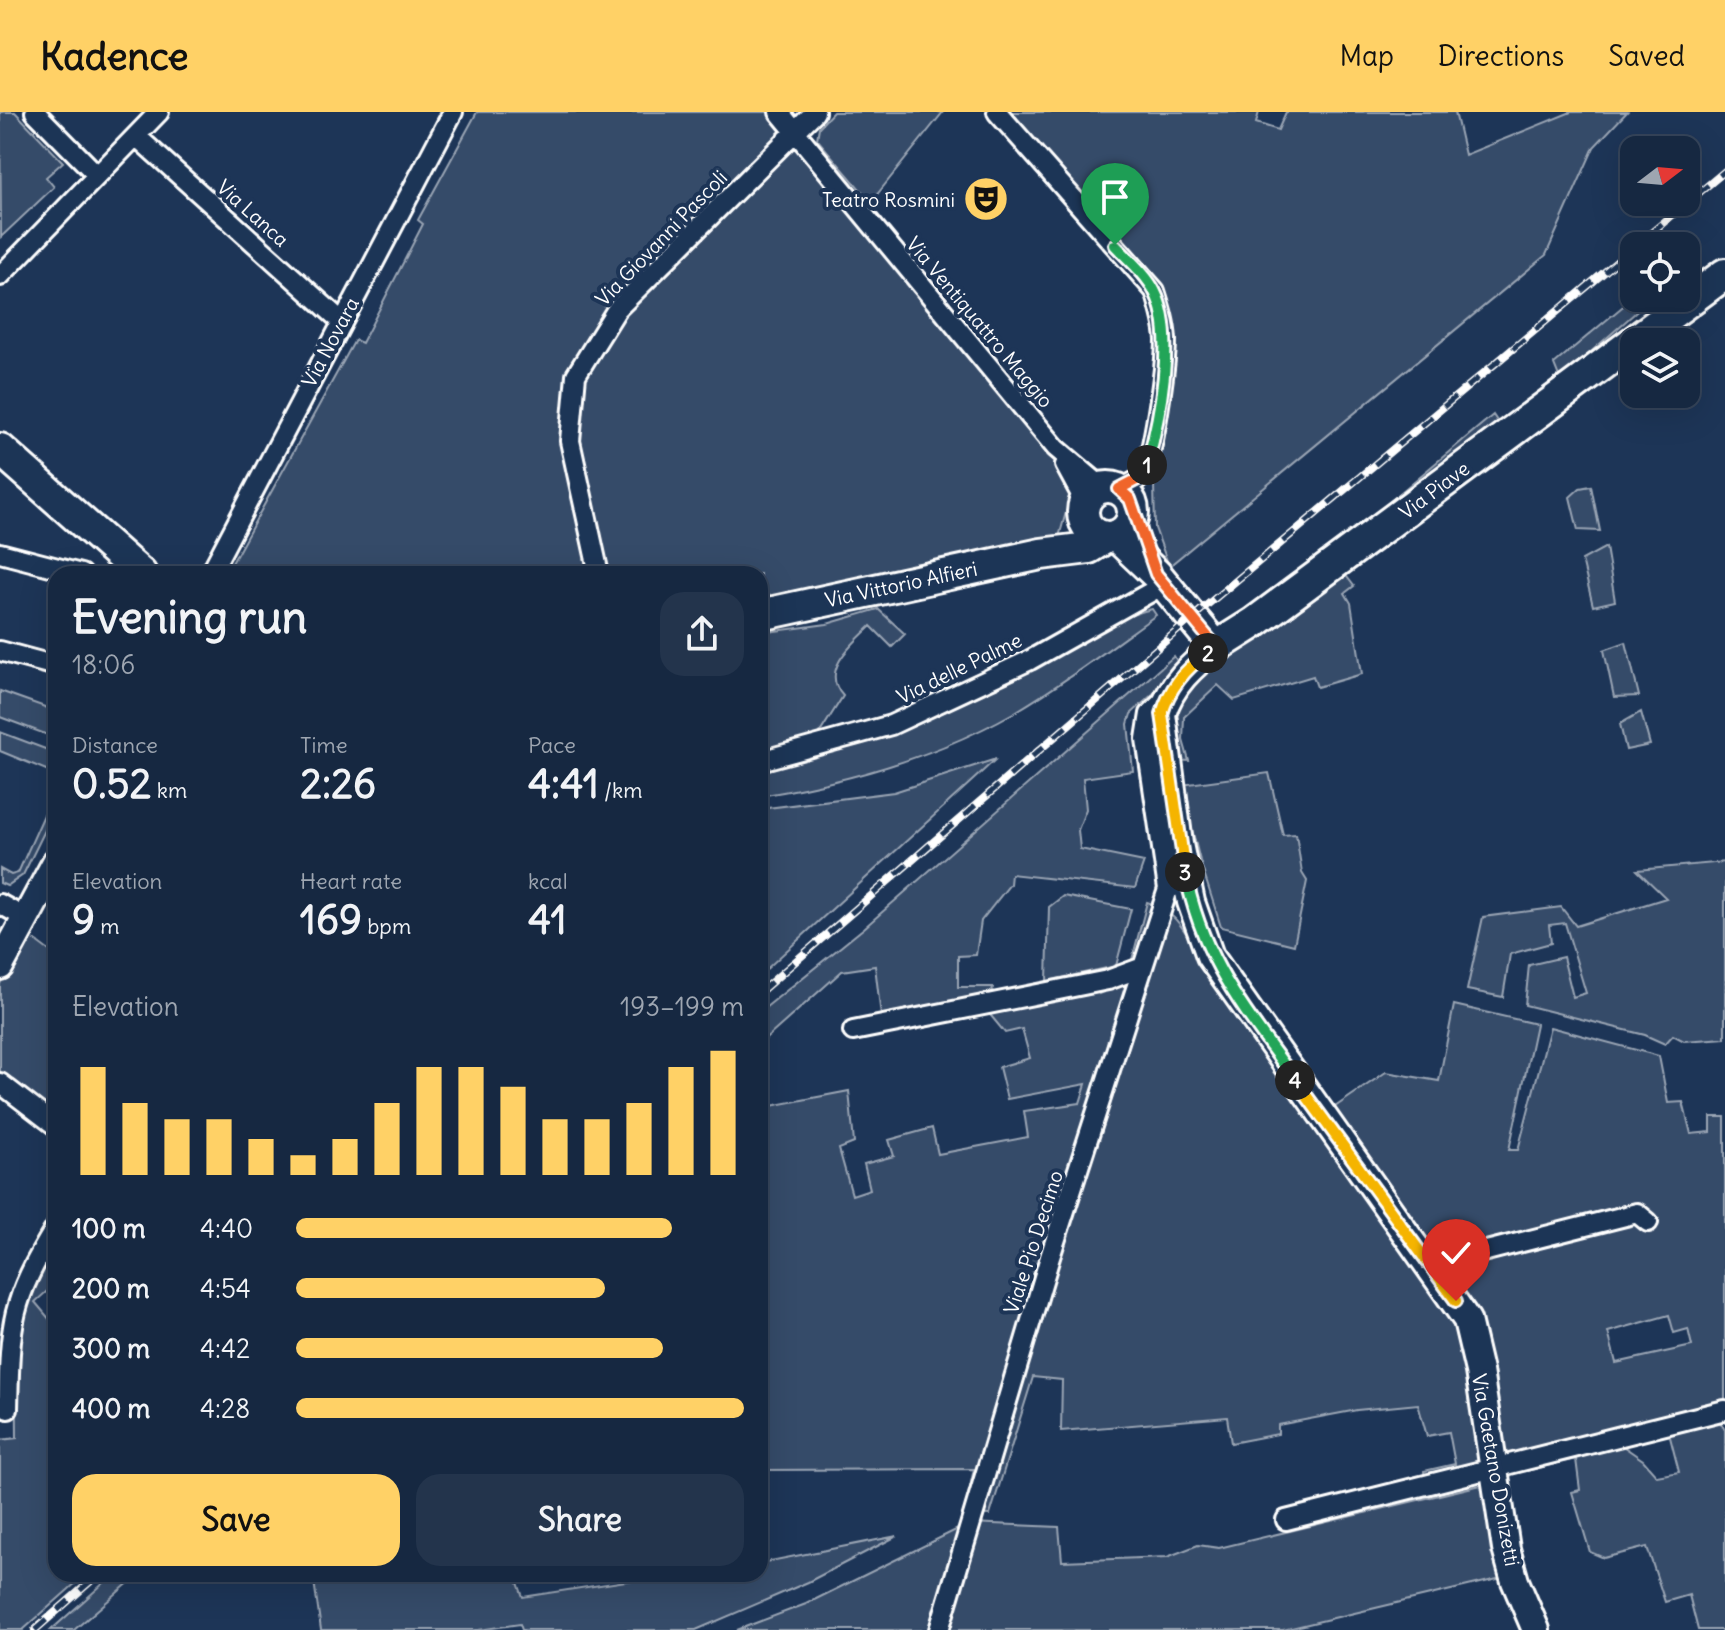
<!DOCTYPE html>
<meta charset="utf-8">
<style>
:root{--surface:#162841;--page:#23344c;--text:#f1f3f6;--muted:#9ea6b1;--line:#35445a;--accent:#ffd166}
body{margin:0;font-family:Delius,sans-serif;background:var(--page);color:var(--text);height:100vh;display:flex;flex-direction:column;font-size:30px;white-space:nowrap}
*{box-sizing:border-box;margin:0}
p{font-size:26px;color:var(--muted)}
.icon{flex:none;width:44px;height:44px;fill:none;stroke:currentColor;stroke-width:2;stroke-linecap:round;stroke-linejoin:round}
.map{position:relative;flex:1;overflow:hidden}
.drawer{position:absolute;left:48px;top:454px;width:720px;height:1016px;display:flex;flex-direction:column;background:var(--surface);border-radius:24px;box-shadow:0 8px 32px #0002,0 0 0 2px var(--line)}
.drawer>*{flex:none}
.needle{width:52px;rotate:74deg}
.tools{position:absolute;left:1620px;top:24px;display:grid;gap:16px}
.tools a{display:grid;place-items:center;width:80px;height:80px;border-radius:16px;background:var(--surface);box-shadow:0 8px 32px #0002,0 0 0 2px var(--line);font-size:40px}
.pin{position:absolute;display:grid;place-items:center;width:68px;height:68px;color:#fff;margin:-82px -34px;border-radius:50% 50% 50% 0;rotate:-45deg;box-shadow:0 0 8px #0007}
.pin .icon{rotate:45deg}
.km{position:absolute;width:40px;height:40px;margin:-20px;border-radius:50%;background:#222;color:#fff;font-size:22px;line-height:40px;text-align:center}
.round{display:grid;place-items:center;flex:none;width:84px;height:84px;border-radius:24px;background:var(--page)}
.summary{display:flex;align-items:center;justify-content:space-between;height:136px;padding:0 24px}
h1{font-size:44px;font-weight:700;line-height:60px}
.metrics{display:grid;grid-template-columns:repeat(3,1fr);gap:12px;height:136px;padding:8px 24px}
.metrics div{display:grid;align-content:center}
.metrics b{font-size:40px;font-weight:700}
.metrics small{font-size:22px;font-weight:400}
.metrics p{font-size:22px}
.chart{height:224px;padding:16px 24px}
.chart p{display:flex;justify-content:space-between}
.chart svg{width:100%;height:144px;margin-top:8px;stroke:var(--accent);stroke-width:6}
.action{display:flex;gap:16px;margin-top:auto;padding:16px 24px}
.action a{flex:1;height:92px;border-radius:24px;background:var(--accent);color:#111;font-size:32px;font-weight:700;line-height:92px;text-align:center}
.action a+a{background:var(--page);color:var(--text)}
ul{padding:0 24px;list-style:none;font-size:26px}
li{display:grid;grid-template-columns:128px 96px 1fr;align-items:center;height:60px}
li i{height:20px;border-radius:10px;background:var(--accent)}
header{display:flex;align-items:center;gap:48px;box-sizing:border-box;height:112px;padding:0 40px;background:var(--accent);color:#111}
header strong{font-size:38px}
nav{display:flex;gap:44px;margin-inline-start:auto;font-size:28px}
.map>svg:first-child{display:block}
.green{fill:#364b69;stroke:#9aa5b4;stroke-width:2;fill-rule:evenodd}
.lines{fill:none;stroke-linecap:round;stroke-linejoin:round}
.street-casing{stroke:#fff;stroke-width:24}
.secondary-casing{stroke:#fff;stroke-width:32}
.primary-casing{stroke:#fff;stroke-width:36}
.street{stroke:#1d3557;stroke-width:18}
.secondary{stroke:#1d3557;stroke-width:26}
.primary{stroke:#1d3557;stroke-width:30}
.rail-casing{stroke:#fff;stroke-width:8}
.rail{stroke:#1d3557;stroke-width:5;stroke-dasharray:15;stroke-linecap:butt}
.split-1-casing{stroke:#fff;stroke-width:16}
.split-2-casing{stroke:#fff;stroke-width:16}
.split-3-casing{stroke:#fff;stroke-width:16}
.split-4-casing{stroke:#fff;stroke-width:16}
.split-5-casing{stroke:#fff;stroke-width:16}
.split-1{stroke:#22a559;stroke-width:10}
.split-2{stroke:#f0652b;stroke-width:10}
.split-3{stroke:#f5b400;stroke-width:10}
.split-4{stroke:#22a559;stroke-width:10}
.split-5{stroke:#f5b400;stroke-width:10}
.labels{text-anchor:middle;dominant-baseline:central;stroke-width:8;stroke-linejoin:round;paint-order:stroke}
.poi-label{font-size:20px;fill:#fff;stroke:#1d3557;text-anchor:end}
.street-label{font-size:20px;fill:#fff;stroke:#1d3557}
</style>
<header>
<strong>Kadence</strong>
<nav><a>Map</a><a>Directions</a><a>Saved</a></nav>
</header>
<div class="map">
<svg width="1725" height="1518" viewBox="0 0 1725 1518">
<rect width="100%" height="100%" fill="#1d3557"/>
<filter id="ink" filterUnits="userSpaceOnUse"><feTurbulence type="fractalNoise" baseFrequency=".0125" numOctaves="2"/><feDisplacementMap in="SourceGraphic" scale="16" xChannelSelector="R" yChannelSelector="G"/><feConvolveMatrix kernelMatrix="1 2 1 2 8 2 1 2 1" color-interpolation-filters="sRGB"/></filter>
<g filter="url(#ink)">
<path class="green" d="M0,0H15L63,50L46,65L54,75L1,125Z
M477,0H779L786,25L1074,372L1059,425L760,494V462H226L355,228L362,231L423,112L418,108Z
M833,0H943L871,90L817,27L819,15Z
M997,0H1259L1256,11L1278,18L1286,0H1455L1465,43L1571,0H1627L1594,35L1546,143L1173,451L1170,457L1155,416L1154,372L1170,265L1162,201Z
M1634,185L1652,186L1560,267L1554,252Z
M1493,303L1499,312L1366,414L1363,412Z
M1591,374L1600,419L1578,418L1570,385L1580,376Z
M1606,435L1615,489L1593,494L1582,448Z
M1344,461L1354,474L1345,481L1351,491L1362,562L1317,575L1313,564L1234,588L1218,573L1184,605L1183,628L1189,649L1176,648L1171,603L1196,569Z
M878,497L905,522L892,535L871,514C853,532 819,558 843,584L818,624L820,642C896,619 966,590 1037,555C1076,535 1110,506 1152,497L1156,503C1110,536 1064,571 1015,600C938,644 847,670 760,684V521L827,512Z
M1626,530L1639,584L1614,585L1604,538Z
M1174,544L1181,556L1131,602L1128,612L1133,659L1083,666L1086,697L1078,718L1080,737L1144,750L1135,776L1011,762L1010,772L981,809L976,843L958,844V875H993L992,881L881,904L875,854L842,859L760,932V900L864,816Z
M0,579L56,599V626L0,605Z
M1641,600L1650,633L1626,638L1620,612Z
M0,620L56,641V662L0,639Z
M996,647L760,863V697L894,680Z
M1269,661L1283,723L1296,722L1302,761L1307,769L1294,833L1221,815L1200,749L1181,673Z
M56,676V696L23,763L7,774L0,771V757L11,763L18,761Z
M1725,750V926L1684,929L1673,923L1665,932L1645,923L1525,893L1529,853L1563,845L1573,885L1586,881L1565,811L1549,813L1551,831L1510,842L1503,885L1467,878L1483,805L1561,795L1576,814L1666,786L1637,758Z
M1063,784L1131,797L1116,854L1047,869L1049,795Z
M1147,790C1171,796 1183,815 1195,836L1460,1219L1480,1349L1469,1359L1425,1370L1424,1359L1455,1352L1449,1320L1427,1324L1418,1292L1357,1298L1278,1313V1322L1231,1331L1227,1305L1061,1319L1062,1268L1033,1265L990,1403L964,1402L974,1357L760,1358V996L849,979L854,1031L839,1037L852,1083L870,1077L864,1052L894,1044L889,1028L932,1016L938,1042L1028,1025L1024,999L1080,991L1086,972L1007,987L999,955L1030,946L1022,917L1005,921L987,899L1093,874L1099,882L1127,867Z
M28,823L56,844V1004L0,961V872Z
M1454,893L1536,912L1509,1038H1518L1550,915L1659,944L1668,991L1683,990L1691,1022L1711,1020V1005H1725V1293L1497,1347L1486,1248L1332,997L1386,960L1439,969ZM1669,1203L1674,1221L1688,1217L1692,1234L1616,1251L1608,1220Z
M56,1135V1162L51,1167L55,1172L35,1190L51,1209L56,1205V1462H86L23,1518H0V1328L17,1326L16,1214L30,1176Z
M1719,1308L1725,1318V1518H1698L1689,1483L1665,1490L1647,1435L1604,1446L1590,1440L1572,1380L1580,1378L1576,1347L1526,1359L1525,1353L1617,1330L1643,1348L1657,1364L1679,1360L1669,1321Z
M1485,1372L1506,1465L1283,1518H737L806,1492L970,1411L1059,1415L1062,1449L1167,1445L1198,1433L1219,1436Z
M897,1424L808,1470L696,1518H522L520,1512L478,1518H321L313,1462H515L523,1485L671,1462H760V1451Z
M114,1462H139L74,1518H51Z"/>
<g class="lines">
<g class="street-casing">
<path id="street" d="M35,0L97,63
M779,0L1056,336L1102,375
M997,0L1155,179C1160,195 1165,211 1166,228C1166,249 1153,353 1141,365C1136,370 1126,374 1119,377
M136,24L341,209
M0,164L159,0
M1065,353L1085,390
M0,441L81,462
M210,462L453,0
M599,462L570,329L576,263L617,197L815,0
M0,539L56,554
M1165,587L1150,602L1146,627L1168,777
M760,649L891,613L1030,548L1165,472
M0,792L27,807
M853,919L1108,868L1143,855
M0,971L56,1014
M1431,1153L1637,1101L1648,1110
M8,1297C10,1211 10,1190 56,1115
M1286,1408L1725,1298
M939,1518L1050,1145L1168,777L1187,771"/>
</g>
<g class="secondary-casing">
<path id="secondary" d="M1216,535C1192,553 1171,572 1162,602L1179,732L1191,790L1210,844L1467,1208L1479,1259L1506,1437L1515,1469L1536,1518
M0,854L56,750"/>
</g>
<g class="primary-casing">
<path id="primary" d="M0,337L141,462
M1083 400a25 25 0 1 1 50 0a25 25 0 1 1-50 0Z
M1116,424L1156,462L1216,535L1254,511L1725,162
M760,503L1041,442L1089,436L1107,425"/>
</g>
<use href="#street" class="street"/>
<use href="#secondary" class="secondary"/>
<use href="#primary" class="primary"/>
<g class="rail-casing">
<path id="rail" d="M760,880L1207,493L1725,59
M35,1518L99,1462"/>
</g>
<use href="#rail" class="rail"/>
</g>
</g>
<g class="lines" filter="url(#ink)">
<g class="split-1-casing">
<path id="split-1" d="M1115,133C1128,147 1147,163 1155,180C1177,223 1159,308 1147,353"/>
</g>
<g class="split-2-casing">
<path id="split-2" d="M1147,353L1138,367L1119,377L1130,387L1156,462L1216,535L1208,541"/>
</g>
<g class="split-3-casing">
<path id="split-3" d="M1185,760L1162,602C1169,577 1186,556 1208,541"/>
</g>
<g class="split-4-casing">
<path id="split-4" d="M1185,760C1203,850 1243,895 1295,968"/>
</g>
<g class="split-5-casing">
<path id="split-5" d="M1295,968L1456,1189"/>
</g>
<use href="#split-1" class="split-1"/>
<use href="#split-2" class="split-2"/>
<use href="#split-3" class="split-3"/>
<use href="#split-4" class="split-4"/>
<use href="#split-5" class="split-5"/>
</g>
<defs>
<g id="theatre-disc" transform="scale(2.3)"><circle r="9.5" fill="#ffd166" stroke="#1d3557"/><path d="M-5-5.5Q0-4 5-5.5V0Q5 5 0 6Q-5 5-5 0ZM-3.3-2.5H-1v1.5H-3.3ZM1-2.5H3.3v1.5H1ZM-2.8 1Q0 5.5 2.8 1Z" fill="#111"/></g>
</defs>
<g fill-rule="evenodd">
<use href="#theatre-disc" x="986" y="87"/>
</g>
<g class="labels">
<g class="poi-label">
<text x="955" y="87">Teatro Rosmini</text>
</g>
<g class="street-label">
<text transform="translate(253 101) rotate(42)">Via Lanca</text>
<text transform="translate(661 126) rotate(-46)">Via Giovanni Pascoli</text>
<text transform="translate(980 210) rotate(50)">Via Ventiquattro Maggio</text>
<text transform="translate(330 230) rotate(-62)">Via Novara</text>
<text transform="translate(1434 378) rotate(-37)">Via Piave</text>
<text transform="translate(901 472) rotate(-12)">Via Vittorio Alfieri</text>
<text transform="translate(959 556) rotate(-26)">Via delle Palme</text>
<text transform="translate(1033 1130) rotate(-72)">Viale Pio Decimo</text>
<text transform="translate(1496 1358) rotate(80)">Via Gaetano Donizetti</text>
</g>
</g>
</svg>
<div class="tools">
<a><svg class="needle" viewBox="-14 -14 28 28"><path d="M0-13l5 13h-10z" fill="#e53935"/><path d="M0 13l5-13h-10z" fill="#9ea6b1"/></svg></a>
<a><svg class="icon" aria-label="locate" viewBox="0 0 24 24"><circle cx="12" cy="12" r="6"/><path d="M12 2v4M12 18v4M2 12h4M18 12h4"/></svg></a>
<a><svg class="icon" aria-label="layers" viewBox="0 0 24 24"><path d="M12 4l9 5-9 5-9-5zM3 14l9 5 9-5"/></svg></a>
</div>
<div class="pin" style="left:1115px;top:133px;background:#1e9e55"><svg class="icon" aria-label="arrive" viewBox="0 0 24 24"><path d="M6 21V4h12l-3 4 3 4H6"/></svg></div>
<div class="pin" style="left:1456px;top:1189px;background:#d93025"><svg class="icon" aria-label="check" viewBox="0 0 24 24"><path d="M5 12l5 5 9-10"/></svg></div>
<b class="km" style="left:1147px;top:353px">1</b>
<b class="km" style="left:1208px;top:541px">2</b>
<b class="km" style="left:1185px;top:760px">3</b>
<b class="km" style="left:1295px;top:968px">4</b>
<section class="drawer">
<div class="summary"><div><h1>Evening run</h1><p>18:06</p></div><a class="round"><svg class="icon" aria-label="share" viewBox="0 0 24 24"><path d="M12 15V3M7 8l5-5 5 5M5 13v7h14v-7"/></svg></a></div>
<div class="metrics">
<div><p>Distance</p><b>0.52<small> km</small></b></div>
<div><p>Time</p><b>2:26</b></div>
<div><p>Pace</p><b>4:41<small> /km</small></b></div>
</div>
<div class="metrics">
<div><p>Elevation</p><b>9<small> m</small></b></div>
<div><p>Heart rate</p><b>169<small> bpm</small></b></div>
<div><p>kcal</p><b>41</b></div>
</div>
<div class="chart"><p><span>Elevation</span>193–199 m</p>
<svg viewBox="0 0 160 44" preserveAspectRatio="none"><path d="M5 44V11M15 44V22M25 44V27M35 44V27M45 44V33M55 44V38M65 44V33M75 44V22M85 44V11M95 44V11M105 44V17M115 44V27M125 44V27M135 44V22M145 44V11M155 44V6"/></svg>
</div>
<ul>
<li><b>100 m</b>4:40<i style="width:84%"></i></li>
<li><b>200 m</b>4:54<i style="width:69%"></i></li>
<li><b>300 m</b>4:42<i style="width:82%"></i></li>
<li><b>400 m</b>4:28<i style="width:100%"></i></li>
</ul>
<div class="action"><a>Save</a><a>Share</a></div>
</section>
</div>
